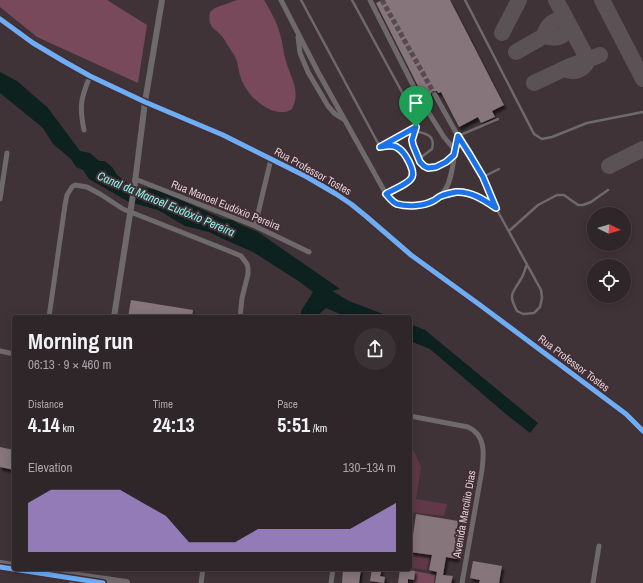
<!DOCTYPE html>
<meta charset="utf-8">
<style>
:root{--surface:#2f2629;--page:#3b3235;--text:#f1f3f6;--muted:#a7a5a8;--line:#4a4346;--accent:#bca0f2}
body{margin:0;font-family:"Archivo Narrow",sans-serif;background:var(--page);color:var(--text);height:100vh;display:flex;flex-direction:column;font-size:15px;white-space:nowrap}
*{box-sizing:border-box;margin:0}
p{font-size:13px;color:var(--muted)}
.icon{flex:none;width:22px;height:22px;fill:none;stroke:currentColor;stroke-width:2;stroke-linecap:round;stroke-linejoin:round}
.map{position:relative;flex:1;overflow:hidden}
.side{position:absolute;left:12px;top:315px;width:400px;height:256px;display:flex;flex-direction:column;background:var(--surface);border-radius:4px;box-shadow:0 2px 10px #0003,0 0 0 1px var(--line)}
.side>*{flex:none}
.needle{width:26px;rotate:95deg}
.buttons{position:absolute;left:587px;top:207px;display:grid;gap:8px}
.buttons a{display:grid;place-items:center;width:44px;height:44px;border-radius:50%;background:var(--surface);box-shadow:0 2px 10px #0003,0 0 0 1px var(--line);font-size:20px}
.pin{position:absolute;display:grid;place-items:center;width:34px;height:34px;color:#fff;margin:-41px -17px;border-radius:50% 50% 50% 0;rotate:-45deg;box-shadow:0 0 4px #0007}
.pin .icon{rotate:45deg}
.round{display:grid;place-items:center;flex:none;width:42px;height:42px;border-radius:21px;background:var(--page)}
.overview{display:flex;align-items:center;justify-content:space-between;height:68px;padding:0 16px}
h1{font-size:22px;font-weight:700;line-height:30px}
.stats{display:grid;grid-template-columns:repeat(3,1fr);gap:6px;height:68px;padding:4px 16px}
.stats div{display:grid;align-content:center}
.stats b{font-size:20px;font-weight:700}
.stats small{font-size:11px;font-weight:400}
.stats p{font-size:11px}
.chart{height:112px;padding:8px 16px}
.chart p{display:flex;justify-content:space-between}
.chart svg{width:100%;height:72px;margin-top:4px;fill:var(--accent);opacity:.7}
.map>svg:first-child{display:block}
.green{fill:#603847}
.forest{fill:#77495a}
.water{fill:#0d211f}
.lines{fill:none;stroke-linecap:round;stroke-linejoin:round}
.taxiway{stroke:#5b5255;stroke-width:16}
.building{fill:#86767c;filter:url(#shadow)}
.minor-tunnel{stroke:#574b4f;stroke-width:5;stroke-dasharray:5 2.5;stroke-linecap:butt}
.service{stroke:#6e696b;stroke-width:2.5}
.minor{stroke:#6e696b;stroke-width:5}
.tertiary{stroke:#6e696b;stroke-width:6}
.primary{stroke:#71696c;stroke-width:8}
.cycleway-casing{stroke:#442e36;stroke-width:8}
.cycleway{stroke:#6dadf4;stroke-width:5}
.route-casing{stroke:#fff;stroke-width:8}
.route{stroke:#1a73e8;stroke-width:5}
.labels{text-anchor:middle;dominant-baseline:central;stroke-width:4;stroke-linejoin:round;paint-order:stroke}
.street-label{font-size:11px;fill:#ded0d5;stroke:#442e36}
.water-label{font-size:12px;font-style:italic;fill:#87f6ea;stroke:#442e36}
</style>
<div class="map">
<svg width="643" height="583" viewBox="0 0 643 583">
<defs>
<filter id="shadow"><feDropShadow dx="2" dy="3.5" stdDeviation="1" flood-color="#0009"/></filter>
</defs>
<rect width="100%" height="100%" fill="#3f3337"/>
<path class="green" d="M410,448L413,449L421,467L416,499L447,504L444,516L410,512Z
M410,552L429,555L427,570L410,568Z"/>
<path class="forest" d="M0,0H107L147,25L138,83L37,37L0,7Z
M237,0H264C270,10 277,22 280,34C283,43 283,52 286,61C291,79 301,90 292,109C290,110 287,112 284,112C265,114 244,92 240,75C238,68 238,61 234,55C233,52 230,50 229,47C227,45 226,42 224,39C216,27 207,30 210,12L215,8Z
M415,571L435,575L434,583H413Z"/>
<path class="water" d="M0,72L17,81L48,108L80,151L90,153L99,161H105L113,168L117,175L130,185L158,190L210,213L223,219L233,220L237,223L258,232L340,289L332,291L349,301L391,317H347L326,308L316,317H301V311L313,292L300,282L253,252L219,237L209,232L185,226L158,210L129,202L89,179L83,170L76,167L71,159L53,144L43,128L0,93Z
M410,324L425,330L538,423L530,433L507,415L430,349L410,341Z"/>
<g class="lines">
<path class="taxiway" d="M556,0L588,60C584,70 574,74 565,69
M602,0L643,79
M502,33L519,0
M544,36C556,40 563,37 571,28
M516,52L544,36C547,24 554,19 566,19
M534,83L570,66L600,55
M609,166L643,149"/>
</g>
<path class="building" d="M382,0H450L504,105L492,111L495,117L481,123L478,117L459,127L441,92L438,93L437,91H433L431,93V97L425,100L376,3Z
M131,300L193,310L192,317H128Z
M0,447L14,450V470L0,467Z
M416,514L458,521L455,541H460L457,559L446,557L443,575L453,576L451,583H435L437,572L429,570L432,555L410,552V534L413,535Z
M473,561L502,566L499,583H479L480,580L470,578Z
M343,569H361L359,583H342Z
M372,569H382L380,576L385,577L384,583L370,581Z
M400,569L415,571L414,580L408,579V583H398Z"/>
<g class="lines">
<path class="minor-tunnel" d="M382,0L435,95"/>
<path class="service" d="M301,0L380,147
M352,0L416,118C417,126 412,132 412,140C412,145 415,150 417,154C419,158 420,162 423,165C431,174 447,161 453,156
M465,0L534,134L542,139L552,137L587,123L643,112
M498,119L458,136L470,155L483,177L496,208L541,290L542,298L540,307L534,313L523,314L517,311C508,294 512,294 521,279C524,275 525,269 527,264
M414,131C425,133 436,135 432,149L419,159
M383,145L415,127
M380,147C385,146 391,145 396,147C404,149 417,171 411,179C408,183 392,190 386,193
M483,177L499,169
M442,196C466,188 475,196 495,207
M509,231L538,205L557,195H564L578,205H583L591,202L608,190"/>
<path class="minor" d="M281,0L318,72L386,194C395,204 401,206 416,205C457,202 450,166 458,136L435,95
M370,0L420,99L444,137L454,149
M0,19L33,43L65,62L90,76L145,102L223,135L307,177L336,194L351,204L367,217L411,255L480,305L626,414L643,431
M298,37L300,53L308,72L328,106L335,114L343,119
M84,130C79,106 81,98 90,76
M135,179L255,226L309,252
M0,199L7,153
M255,226L271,159
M49,317L65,205L67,195L72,187L75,185L87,187L100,194L123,209L229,251L241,256L247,264L248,268V274L242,298L240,317
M0,351L14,354
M410,416L468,427C486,435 484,454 482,470L462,583
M201,583L203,569
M331,583L333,569
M593,583L599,546"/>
<path class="tertiary" d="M114,317L135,182L145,102L162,0
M72,583L74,569"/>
<path class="primary" d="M0,564L14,566
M30,569L126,583"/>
<g class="cycleway-casing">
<path id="cycleway" d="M0,19L33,43L65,62L90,76L145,102L223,135L307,177L336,194L351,204L367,217L411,255L480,305L626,414L643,431
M0,567L103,583"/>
</g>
<use href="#cycleway" class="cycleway"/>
</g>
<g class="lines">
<g class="route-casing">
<path id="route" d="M416,127L412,140L413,145L420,162L424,166L428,168L436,167L446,162L454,155L458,136L470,155L483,177L496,208C484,200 471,191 456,192C451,193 446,194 441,196C438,197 436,200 433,201C424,206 408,207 397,204C392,202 389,197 386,194C392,190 409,184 412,177C415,170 405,152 398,148C393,144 386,146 380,147Z"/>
</g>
<use href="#route" class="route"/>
</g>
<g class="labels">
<g class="street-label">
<text transform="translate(313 171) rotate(29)">Rua Professor Tostes</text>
<text transform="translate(226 205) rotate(22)">Rua Manoel Eudóxio Pereira</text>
<text transform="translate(574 363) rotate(37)">Rua Professor Tostes</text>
<text transform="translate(464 514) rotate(-80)">Avenida Marcílio Dias</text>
</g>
<g class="water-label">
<text transform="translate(166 204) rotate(23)">Canal da Manoel Eudóxio Pereira</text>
</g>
</g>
</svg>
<div class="buttons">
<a><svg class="needle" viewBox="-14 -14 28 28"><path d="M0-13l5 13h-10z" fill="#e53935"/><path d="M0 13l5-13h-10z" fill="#a7a5a8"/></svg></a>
<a><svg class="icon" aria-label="locate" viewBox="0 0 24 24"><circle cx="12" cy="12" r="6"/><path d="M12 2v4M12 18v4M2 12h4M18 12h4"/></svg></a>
</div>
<div class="pin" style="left:416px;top:127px;background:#1e9e55"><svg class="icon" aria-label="arrive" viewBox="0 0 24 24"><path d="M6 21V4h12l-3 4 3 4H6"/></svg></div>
<section class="side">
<div class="overview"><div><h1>Morning run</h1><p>06:13 · 9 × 460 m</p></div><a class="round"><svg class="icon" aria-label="share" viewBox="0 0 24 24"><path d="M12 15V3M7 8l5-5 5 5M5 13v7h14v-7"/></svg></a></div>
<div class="stats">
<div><p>Distance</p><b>4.14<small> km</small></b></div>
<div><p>Time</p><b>24:13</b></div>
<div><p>Pace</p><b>5:51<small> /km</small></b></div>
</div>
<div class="chart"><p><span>Elevation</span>130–134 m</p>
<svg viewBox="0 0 160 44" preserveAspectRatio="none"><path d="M0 44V14L10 6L20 6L30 6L40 6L50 14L60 22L70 38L80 38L90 38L100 30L110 30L120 30L130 30L140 30L150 22L160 14V44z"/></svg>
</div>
</section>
</div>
